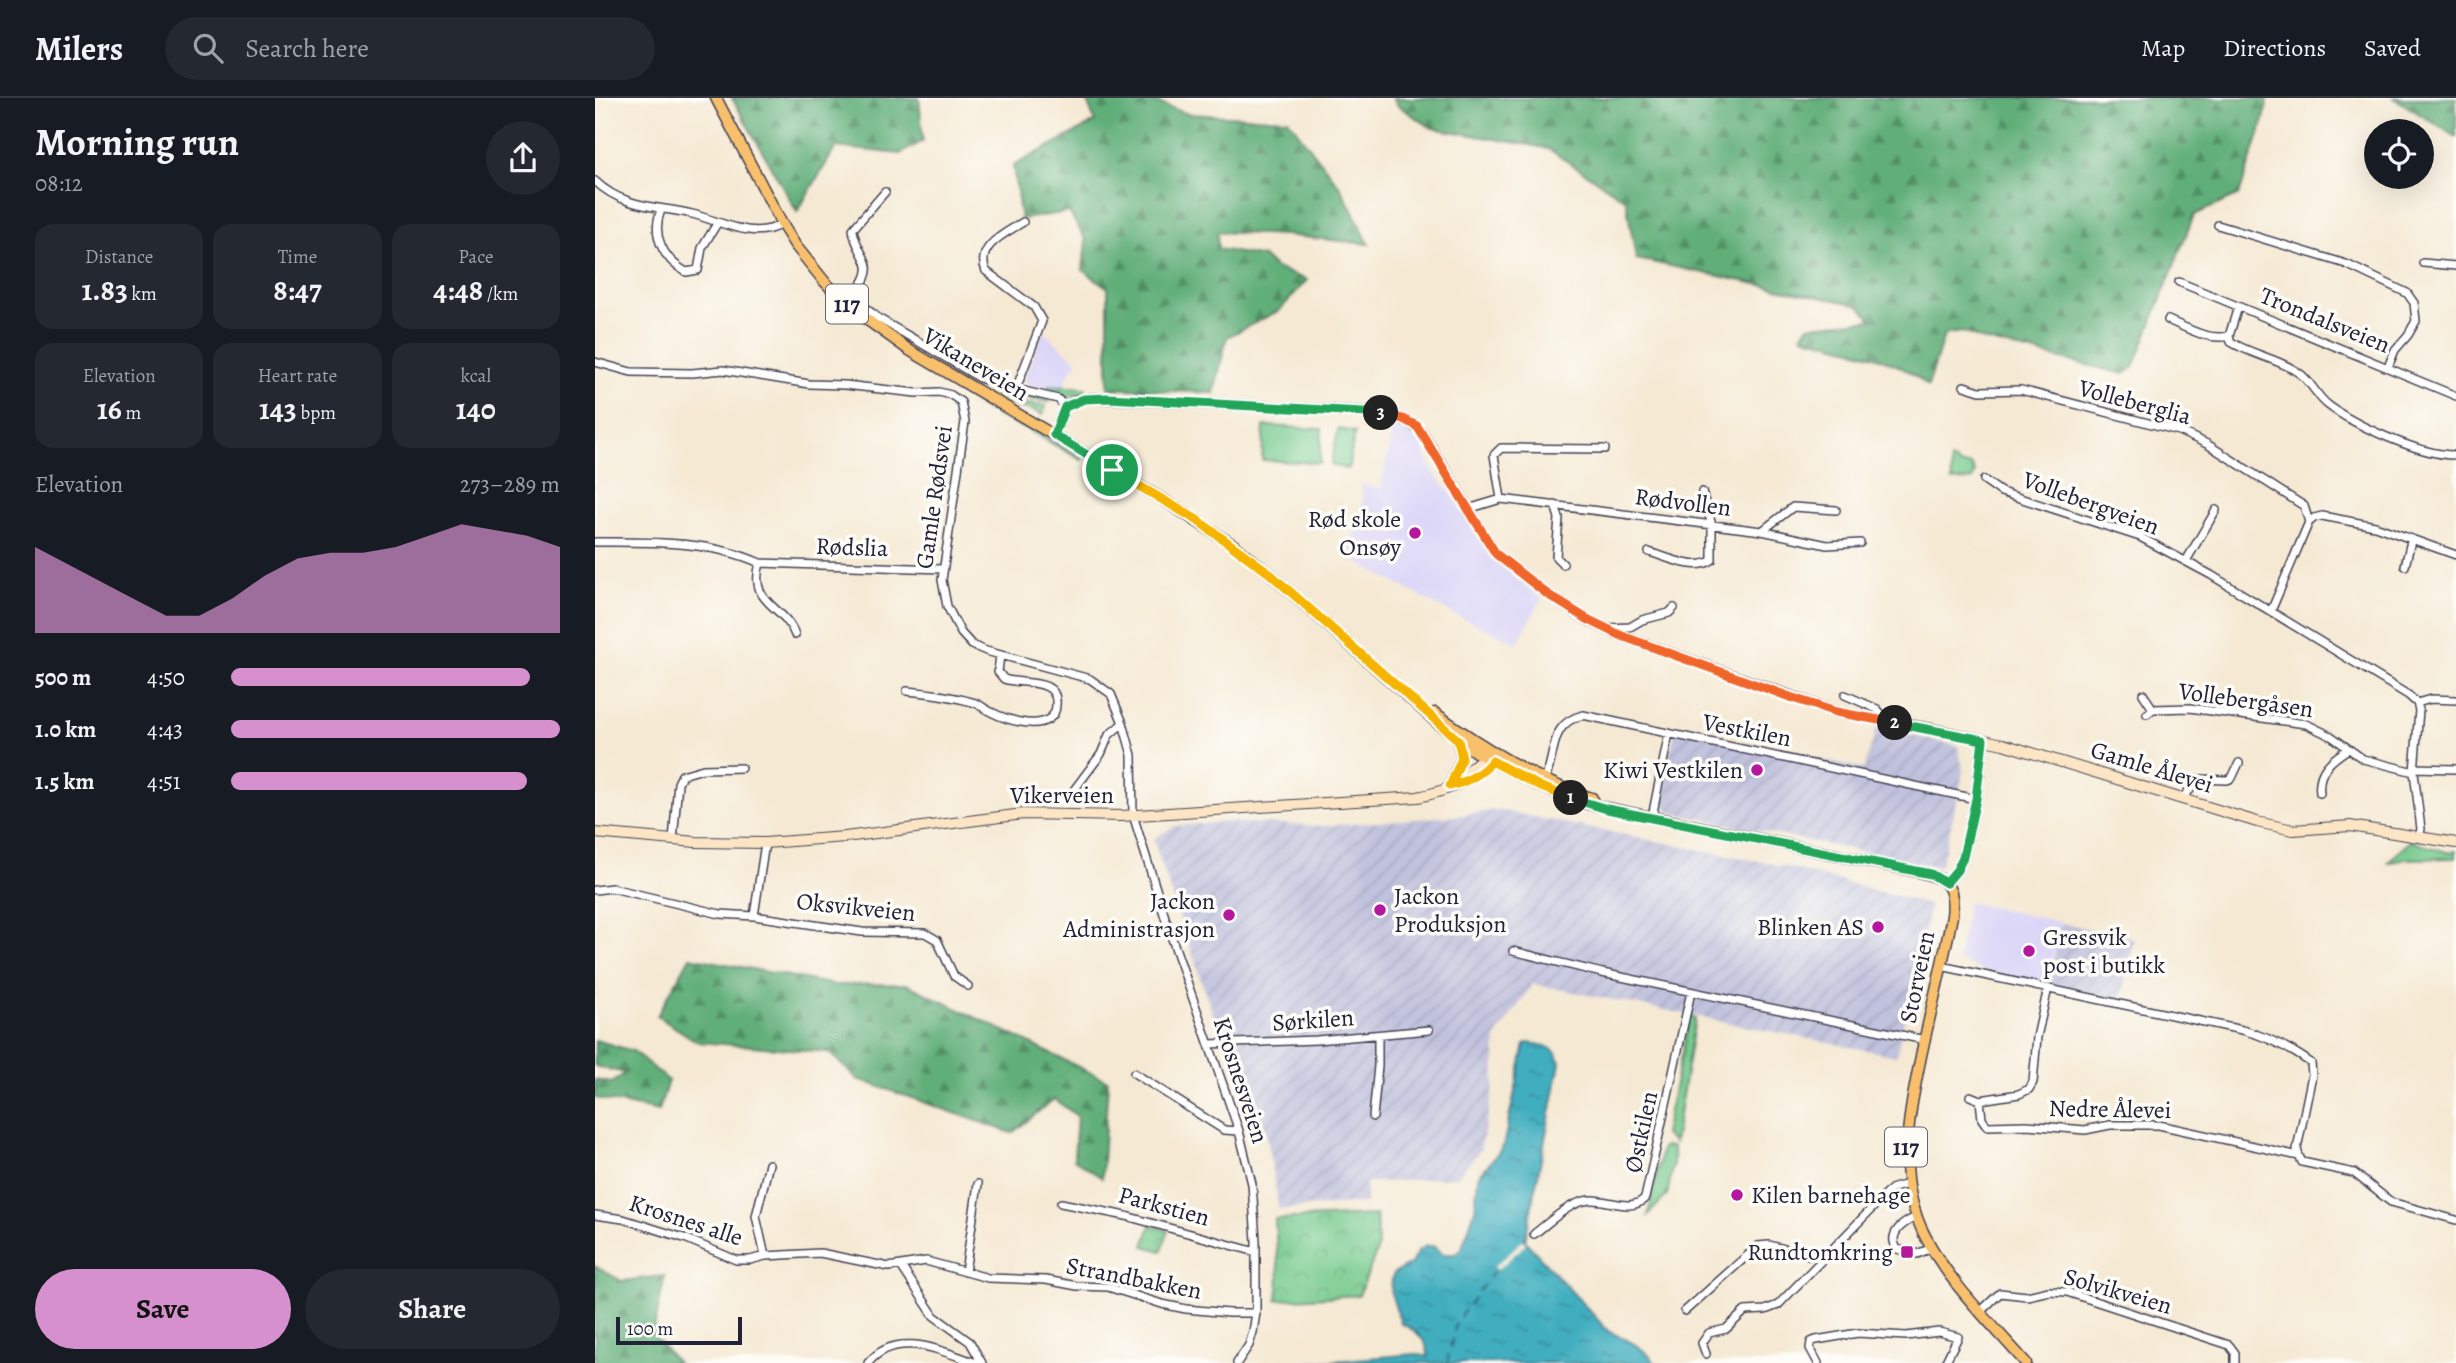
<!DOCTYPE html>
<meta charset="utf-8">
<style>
:root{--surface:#171b24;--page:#242831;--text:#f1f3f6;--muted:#9ea1a6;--line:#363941;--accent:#d690ce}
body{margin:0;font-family:Alegreya,serif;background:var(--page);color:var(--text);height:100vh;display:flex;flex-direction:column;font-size:26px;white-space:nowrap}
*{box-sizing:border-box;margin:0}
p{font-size:23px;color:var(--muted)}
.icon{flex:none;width:38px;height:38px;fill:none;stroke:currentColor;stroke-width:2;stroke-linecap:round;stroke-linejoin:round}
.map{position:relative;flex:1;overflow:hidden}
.panel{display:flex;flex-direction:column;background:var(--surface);width:595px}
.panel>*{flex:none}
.buttons{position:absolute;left:1769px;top:21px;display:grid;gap:14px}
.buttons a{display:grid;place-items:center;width:70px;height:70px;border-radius:50%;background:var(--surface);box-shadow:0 7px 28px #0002;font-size:35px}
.scale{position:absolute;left:21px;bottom:18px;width:126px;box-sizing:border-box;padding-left:7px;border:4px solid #22223b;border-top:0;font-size:19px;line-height:24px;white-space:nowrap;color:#22223b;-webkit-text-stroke:5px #fdfcf7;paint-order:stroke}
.pin{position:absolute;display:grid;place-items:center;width:60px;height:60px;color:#fff;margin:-30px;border:4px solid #fff;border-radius:50%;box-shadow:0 2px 7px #0007}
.km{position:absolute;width:35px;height:35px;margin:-18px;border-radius:50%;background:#222;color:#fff;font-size:19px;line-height:35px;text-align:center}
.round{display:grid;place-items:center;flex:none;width:74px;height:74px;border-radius:37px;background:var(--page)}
.head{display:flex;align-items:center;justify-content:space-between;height:119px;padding:0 35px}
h1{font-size:38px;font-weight:700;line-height:52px}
.stats{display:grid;grid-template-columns:repeat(3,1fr);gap:10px;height:119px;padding:7px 35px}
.stats div{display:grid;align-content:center;border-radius:18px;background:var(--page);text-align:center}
.stats b{font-size:30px;font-weight:700}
.stats small{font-size:19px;font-weight:400}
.stats p{font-size:19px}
.chart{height:196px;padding:14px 35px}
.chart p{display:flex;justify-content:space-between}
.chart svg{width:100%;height:126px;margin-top:7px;fill:var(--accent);opacity:.7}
.primary-button{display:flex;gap:14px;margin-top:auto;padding:14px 35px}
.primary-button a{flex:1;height:80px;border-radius:42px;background:var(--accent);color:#111;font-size:28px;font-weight:700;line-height:80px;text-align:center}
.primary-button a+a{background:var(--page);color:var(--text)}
ul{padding:0 35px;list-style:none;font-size:23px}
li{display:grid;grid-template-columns:112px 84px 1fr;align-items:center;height:52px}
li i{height:18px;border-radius:9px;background:var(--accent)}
header{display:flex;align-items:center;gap:42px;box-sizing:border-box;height:98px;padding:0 35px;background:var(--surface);border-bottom:2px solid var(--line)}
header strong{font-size:33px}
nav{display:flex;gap:38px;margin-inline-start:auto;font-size:24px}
.search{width:490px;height:63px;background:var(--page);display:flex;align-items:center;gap:18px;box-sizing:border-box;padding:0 24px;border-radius:38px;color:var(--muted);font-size:26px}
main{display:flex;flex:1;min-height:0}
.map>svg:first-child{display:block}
.built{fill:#dbd6f7}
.industrial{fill:url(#industrial-furrows)}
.green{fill:#77cb8e;stroke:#4c7664;stroke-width:2}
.forest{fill:url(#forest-firs);stroke:#42685a;stroke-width:2}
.park{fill:url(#park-crowns);stroke:#4c7664;stroke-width:2}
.water{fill:url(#water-ripples);stroke:#32687d;stroke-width:2}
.pier{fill:#f5e9d3}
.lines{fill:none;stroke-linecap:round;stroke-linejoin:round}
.ferry{stroke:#306176;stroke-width:2;stroke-dasharray:9 7;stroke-linecap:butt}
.street-casing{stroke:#424052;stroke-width:10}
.secondary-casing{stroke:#424052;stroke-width:12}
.primary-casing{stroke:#424052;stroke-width:13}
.street{stroke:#fff;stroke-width:7}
.secondary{stroke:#fce5c4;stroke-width:10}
.primary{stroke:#f8bf6c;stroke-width:10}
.split-1-casing{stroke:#fff;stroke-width:14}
.split-2-casing{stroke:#fff;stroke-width:14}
.split-3-casing{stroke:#fff;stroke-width:14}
.split-4-casing{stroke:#fff;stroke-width:14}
.split-1{stroke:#f5b400;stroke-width:9}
.split-2{stroke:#22a559;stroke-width:9}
.split-3{stroke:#f0652b;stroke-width:9}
.split-4{stroke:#22a559;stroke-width:9}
.poi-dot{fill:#b5179e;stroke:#fdfcf7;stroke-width:2.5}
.labels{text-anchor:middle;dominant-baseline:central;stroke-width:7;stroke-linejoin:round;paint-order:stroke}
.shield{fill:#fdfcf7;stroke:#646373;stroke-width:2}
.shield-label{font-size:23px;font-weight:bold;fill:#22223b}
.street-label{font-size:24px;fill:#22223b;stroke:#fdfcf7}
.poi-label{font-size:24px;fill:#22223b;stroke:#fdfcf7;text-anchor:end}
</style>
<header>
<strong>Milers</strong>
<div class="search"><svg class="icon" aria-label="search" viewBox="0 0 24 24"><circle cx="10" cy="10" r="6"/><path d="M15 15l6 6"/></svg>Search here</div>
<nav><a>Map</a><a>Directions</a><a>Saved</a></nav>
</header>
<main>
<section class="panel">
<div class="head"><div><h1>Morning run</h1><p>08:12</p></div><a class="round"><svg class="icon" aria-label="share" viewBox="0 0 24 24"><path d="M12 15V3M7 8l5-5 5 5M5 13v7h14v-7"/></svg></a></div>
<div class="stats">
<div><p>Distance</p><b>1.83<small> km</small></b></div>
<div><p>Time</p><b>8:47</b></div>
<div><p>Pace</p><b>4:48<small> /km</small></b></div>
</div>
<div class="stats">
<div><p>Elevation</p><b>16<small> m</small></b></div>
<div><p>Heart rate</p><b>143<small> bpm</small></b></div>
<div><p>kcal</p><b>140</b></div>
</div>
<div class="chart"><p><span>Elevation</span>273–289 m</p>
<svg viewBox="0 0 160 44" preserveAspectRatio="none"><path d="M0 44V14L10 20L20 26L30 32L40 38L50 38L60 32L70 24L80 18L90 16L100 16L110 14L120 10L130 6L140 8L150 10L160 14V44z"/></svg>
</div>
<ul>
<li><b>500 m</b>4:50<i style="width:91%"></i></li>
<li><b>1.0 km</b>4:43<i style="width:100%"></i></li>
<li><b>1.5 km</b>4:51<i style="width:90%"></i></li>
</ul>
<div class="primary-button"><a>Save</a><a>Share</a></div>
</section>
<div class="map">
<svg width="1861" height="1265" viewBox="0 0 1861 1265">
<defs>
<pattern id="industrial-furrows" width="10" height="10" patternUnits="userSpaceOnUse" patternTransform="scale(1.75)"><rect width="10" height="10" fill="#c1c2dd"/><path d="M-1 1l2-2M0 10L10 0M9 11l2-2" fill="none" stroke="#a6a6bf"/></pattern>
<pattern id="forest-firs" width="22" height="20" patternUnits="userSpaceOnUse" patternTransform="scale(1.75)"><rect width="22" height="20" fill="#61af79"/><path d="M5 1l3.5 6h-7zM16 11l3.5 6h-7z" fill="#508e64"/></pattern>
<pattern id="park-crowns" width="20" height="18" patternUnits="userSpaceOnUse" patternTransform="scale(1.75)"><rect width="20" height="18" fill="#77cb8e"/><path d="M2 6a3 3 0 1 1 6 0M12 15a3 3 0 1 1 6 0" fill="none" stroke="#67ae7b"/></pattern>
<pattern id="water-ripples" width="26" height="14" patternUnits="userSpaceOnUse" patternTransform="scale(1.75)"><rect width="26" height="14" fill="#41aebf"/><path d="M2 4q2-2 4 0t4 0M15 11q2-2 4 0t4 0" fill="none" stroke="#368d9c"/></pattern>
</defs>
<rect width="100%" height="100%" fill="#fdfcf7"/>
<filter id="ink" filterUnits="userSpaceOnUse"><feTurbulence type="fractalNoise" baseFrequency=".0143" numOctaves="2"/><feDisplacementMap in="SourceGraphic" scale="14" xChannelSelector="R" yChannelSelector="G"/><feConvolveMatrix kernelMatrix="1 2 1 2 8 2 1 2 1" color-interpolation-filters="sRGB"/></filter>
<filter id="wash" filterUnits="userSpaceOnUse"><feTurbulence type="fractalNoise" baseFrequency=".00686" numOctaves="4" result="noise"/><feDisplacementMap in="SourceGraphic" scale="28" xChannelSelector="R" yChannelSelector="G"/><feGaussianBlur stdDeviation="1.57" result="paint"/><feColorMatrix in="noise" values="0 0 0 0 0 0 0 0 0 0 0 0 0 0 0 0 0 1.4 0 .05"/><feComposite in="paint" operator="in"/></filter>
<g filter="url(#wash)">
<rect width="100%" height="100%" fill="#f5e9d3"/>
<path class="built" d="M448,233L483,264L472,278L470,290L453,288L452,292L433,288L430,280Z
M798,328H805L824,342L837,373L854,393L896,460L947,501L922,545L858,516L754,460L768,400L766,387L786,391Z
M1373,804L1465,824L1453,886L1386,872L1363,862Z"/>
<path class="industrial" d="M1282,629L1363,648L1368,671L1365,690L1346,767L1342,769L1076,715L1067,705L1072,668L1081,631L1269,671Z
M902,712L1193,769L1335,807L1301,958L938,886L901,939L899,989L885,1052L862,1079L771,1085V1105L684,1111L671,1035L642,938L620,923L558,741L580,728L629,724L729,728L860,718Z
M1466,825L1539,840L1526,902L1454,887Z"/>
<path class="green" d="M256,199L283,222L388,284L453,301L454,304L421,299L413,300L415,304L451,308L448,317L433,310L431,311L419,308L337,260L254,202Z
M322,266L339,272L396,305L397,310L391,312L356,286Z
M454,288L490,290L492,294L473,299L453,294Z
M402,311L488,360L487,362L431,331L400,317Z
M669,328L727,331L725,365L667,362Z
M743,331L760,334L753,371L736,367Z
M1356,362L1361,363L1364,367H1376L1380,375L1377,382L1357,383Z
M1815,743L1855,755L1861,753V760L1806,761L1792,765Z
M1095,917L1100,921L1079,1045L1069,1036Z
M1071,1048L1078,1050V1067L1072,1097L1053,1117L1067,1050Z"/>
<path class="forest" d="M137,0H324L328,43L305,56L241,49L202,114Z
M491,0H549L593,16L693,21L746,90L774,146L689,137L622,134L623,151L668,159L680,170L712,182L685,212L632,239L619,295L513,290V190L488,172L491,142L474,114L426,121L418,68L500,24Z
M798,0H1673L1669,22L1644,97L1599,117L1539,269L1529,276L1391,243L1367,234L1349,237L1333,288C1302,258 1247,250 1207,238L1213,228L1277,222L1264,207L1041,161L1031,102L952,50L837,30L802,7Z
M1799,0H1861V39Z
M95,859L240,887L311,886L513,983L507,1080L479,1061L482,1018L459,1001L417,1035L262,981L234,954L103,944L62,918Z
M0,942L38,953L73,982L64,1013L0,1000V982L17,985L30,975L0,968Z
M0,1168L27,1183L70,1178L58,1236L82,1265H0Z"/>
<path class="park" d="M781,1117L783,1150L764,1197L682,1202L684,1181L680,1121Z
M556,1127L573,1133L567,1153L549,1148Z"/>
<path class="water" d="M932,945C947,946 963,949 965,965L930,1143L1014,1234C1030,1240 1049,1249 1060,1265H714L820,1256L833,1259C834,1242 820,1232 806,1225L796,1195L797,1181L799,1175L816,1166L823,1153L831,1148H838L848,1156H859L867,1150L880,1112L883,1079L908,1049L930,947Z"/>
<path class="pier" d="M928,1142L931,1146L902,1172L899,1169Z"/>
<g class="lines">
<path class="ferry" d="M852,1265L861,1224L901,1170"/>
</g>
</g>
<g filter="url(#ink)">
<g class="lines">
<g class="street-casing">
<path id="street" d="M0,83C28,110 62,108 97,116C126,123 158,143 187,126
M290,94L258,131C261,160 286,163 262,193L267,207L283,220L385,280L404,287L463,301L470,309
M66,112C56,137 68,161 91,174L103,172L107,150L123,124
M1623,127L1751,166L1812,195L1819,205L1821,223L1813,237L1800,252L1793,269
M1828,165L1861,168
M1584,184L1861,298
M1643,209L1634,238L1636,244C1657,257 1685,261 1704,275C1716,283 1721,298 1733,307C1759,327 1827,358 1861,357
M1573,222C1592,230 1613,243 1634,238
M0,264L36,274L97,275L128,272L214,286L250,287L321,295L344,294L356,297L366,304L370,324L347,482L352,508L366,535L377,547L391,553L495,581L516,596L528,625L537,657L538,717L573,829L644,1033L657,1086L661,1143V1215L658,1234L654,1247L642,1265
M1369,288L1385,293L1426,292L1584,333L1612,346L1709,408L1714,424
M421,291L447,223L439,209L391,173C380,148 411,135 428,124
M1389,382L1406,394L1545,439L1616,477L1813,597L1822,605L1824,612L1819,674L1826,731L1824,740
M906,401L899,357L906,350L1010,351
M960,407L964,420L961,459L968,466
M873,411L906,401L1167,433L1232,447L1265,445
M1167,433L1198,409L1241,412
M0,444C55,444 114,442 165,465
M1054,454C1072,459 1101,474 1117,462V427L1107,394
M1591,463L1621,412
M1810,468L1816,443
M1676,513L1714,424L1719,420L1727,418L1780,428L1861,457
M1014,530L1035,529L1047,522L1074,515L1079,510
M200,537C189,506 153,507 165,465L347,471
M312,593C333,595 356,598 377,604C384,605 389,611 396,614C410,621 439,631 454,621C458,618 461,613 461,607C464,579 426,587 409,581L403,574L405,557
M1548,596L1558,611
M1250,597L1282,611L1293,624
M1822,605L1836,601L1861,602
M1552,616L1558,611L1595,610L1711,626L1736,638L1768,661L1819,674
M1819,670L1861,671
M952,676C961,650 956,625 988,617L1381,701
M1725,695C1722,673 1736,662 1753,651
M476,696L506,656L514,637L528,625
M1586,701L1595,692L1601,681L1632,682L1637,680L1644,665
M1057,719L1074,635
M78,742L83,685L87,677L108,671L146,670
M170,745L159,818L267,834L330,835L342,842L359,878L373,888
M0,792L17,790L125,816L159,818
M918,853L1007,875L1330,942
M1346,868L1647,932C1671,938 1696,951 1716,965L1717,977L1702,1051L1704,1058
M614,946L722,942L834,932
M539,975L629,1032L644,1033
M1375,998L1385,1002L1424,996L1434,991L1438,984L1442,939L1453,890
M1385,1002L1387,1021L1392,1028L1432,1027L1490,1032L1515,1027H1564L1704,1058
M778,1019L783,968V937
M1704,1058L1707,1064L1759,1075L1796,1104L1861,1122
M466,1105L531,1118L661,1154
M0,1117L28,1121L92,1141L141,1162H155L170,1158L225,1155L294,1169L331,1163L393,1180L451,1182L482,1188L513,1189L567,1206L591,1211L634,1215H661
M1321,1119C1308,1125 1292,1135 1302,1151L1322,1156L1337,1150
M939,1136C955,1124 975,1103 996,1102C1013,1101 1036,1115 1050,1100L1096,894
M170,1158L161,1118L174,1066
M306,1168L339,1218L375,1244L387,1265
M370,1174L383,1086
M1090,1213L1163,1148L1174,1147L1221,1159L1226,1163
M1386,1213L1405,1195L1432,1198L1454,1193L1472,1194L1634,1247L1640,1255V1265
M1111,1256L1107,1245L1114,1235L1131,1231L1150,1213L1170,1212L1183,1207L1292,1095L1298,1090L1313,1086
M273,1265C302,1230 348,1254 382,1265
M1223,1265L1215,1250L1216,1244L1221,1242L1263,1235L1311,1238L1344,1234L1363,1239L1350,1265"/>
</g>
<g class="secondary-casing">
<path id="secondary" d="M459,337L470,309L482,302L499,300L778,314C797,317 815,320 828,336L901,456L952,496L991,521L1027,538L1241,614L1338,631L1408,646L1662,724L1698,732L1755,728L1861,745
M860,683L894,655
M0,735L101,744L170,745L250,739L428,716L527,718L823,699C843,695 895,679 897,656
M1351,785L1362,772L1368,759L1381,701L1388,642"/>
</g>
<g class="primary-casing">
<path id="primary" d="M121,0L187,126L200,147L229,183L257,211L314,252L567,401L640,448L673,474L839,622L879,653L946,689L993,706L1319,773C1348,779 1361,784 1357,818C1348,865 1336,911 1326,958C1314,1018 1300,1078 1329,1136C1353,1184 1396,1225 1431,1265
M840,615C883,646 946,686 997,700
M855,688L867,660L863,642"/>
</g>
<use href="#street" class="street"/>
<use href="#secondary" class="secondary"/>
<use href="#primary" class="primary"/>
</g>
</g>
<g class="lines" filter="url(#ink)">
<g class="split-1-casing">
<path id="split-1" d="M517,372L602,422L673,474L863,642L867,660L855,688C871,684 887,676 897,663L946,689L976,700"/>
</g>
<g class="split-2-casing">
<path id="split-2" d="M976,700L1012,711L1336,776L1351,785L1362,772L1368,759L1381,701L1388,642L1300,625"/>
</g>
<g class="split-3-casing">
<path id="split-3" d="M786,315L808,321L822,328L901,456L952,496L992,521L1027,538L1195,599L1241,614L1300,625"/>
</g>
<g class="split-4-casing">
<path id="split-4" d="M517,372L459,337L470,309L489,301L513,300L786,315"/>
</g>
<use href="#split-1" class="split-1"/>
<use href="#split-2" class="split-2"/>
<use href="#split-3" class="split-3"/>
<use href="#split-4" class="split-4"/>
</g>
<g class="poi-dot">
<circle cx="820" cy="435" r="7"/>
<circle cx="1162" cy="672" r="7"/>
<circle cx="785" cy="812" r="7"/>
<circle cx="634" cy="817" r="7"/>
<circle cx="1283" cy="829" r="7"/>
<circle cx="1434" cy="853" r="7"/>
<circle cx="1142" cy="1097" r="7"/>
<rect x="1305" y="1147" width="14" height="14" rx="3.5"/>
</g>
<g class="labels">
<g class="shield">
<rect x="231" y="186.5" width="42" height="39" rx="5"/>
<rect x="1290" y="1029.5" width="42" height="39" rx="5"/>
</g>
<g class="shield-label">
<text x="252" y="206">117</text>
<text x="1311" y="1049">117</text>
</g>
<g class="street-label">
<text transform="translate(1730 222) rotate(22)">Trondalsveien</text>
<text transform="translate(381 266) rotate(31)">Vikaneveien</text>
<text transform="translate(1540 304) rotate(15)">Volleberglia</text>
<text transform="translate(339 399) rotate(-82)">Gamle Rødsvei</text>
<text transform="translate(1088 404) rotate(7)">Rødvollen</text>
<text transform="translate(1496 405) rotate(20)">Vollebergveien</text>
<text transform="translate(257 449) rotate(2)">Rødslia</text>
<text transform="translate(1651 602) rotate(8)">Vollebergåsen</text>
<text transform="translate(1152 632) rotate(11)">Vestkilen</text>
<text transform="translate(1557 669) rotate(17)">Gamle Ålevei</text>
<text x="467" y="697">Vikerveien</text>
<text transform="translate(261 809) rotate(6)">Oksvikveien</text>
<text transform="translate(1322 879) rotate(-78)">Storveien</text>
<text transform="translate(718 922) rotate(-4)">Sørkilen</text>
<text transform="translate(646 982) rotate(72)">Krosnesveien</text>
<text transform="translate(1515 1011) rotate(1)">Nedre Ålevei</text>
<text transform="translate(1046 1034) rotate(-78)">Østkilen</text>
<text transform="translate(569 1108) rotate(15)">Parkstien</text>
<text transform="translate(91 1122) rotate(18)">Krosnes alle</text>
<text transform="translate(539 1180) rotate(11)">Strandbakken</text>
<text transform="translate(1523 1193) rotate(16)">Solvikveien</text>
</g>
<g class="poi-label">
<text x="806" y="421">Rød skole<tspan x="806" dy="28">Onsøy</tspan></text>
<text x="1148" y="672">Kiwi Vestkilen</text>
<text x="799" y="798" text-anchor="start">Jackon<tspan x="799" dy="28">Produksjon</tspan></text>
<text x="620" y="803">Jackon<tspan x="620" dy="28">Administrasjon</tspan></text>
<text x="1269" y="829">Blinken AS</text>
<text x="1448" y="839" text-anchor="start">Gressvik<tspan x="1448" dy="28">post i butikk</tspan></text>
<text x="1156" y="1097" text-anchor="start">Kilen barnehage</text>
<text x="1298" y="1154">Rundtomkring</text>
</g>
</g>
</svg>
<div class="buttons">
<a><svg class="icon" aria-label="locate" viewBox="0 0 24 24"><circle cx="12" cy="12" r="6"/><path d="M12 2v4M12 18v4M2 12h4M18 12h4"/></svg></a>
</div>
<div class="scale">100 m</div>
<div class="pin" style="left:517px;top:372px;background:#1e9e55"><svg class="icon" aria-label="arrive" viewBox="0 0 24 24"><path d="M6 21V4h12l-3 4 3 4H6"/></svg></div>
<b class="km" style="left:976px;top:700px">1</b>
<b class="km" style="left:1300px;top:625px">2</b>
<b class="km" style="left:786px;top:315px">3</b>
</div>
</main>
